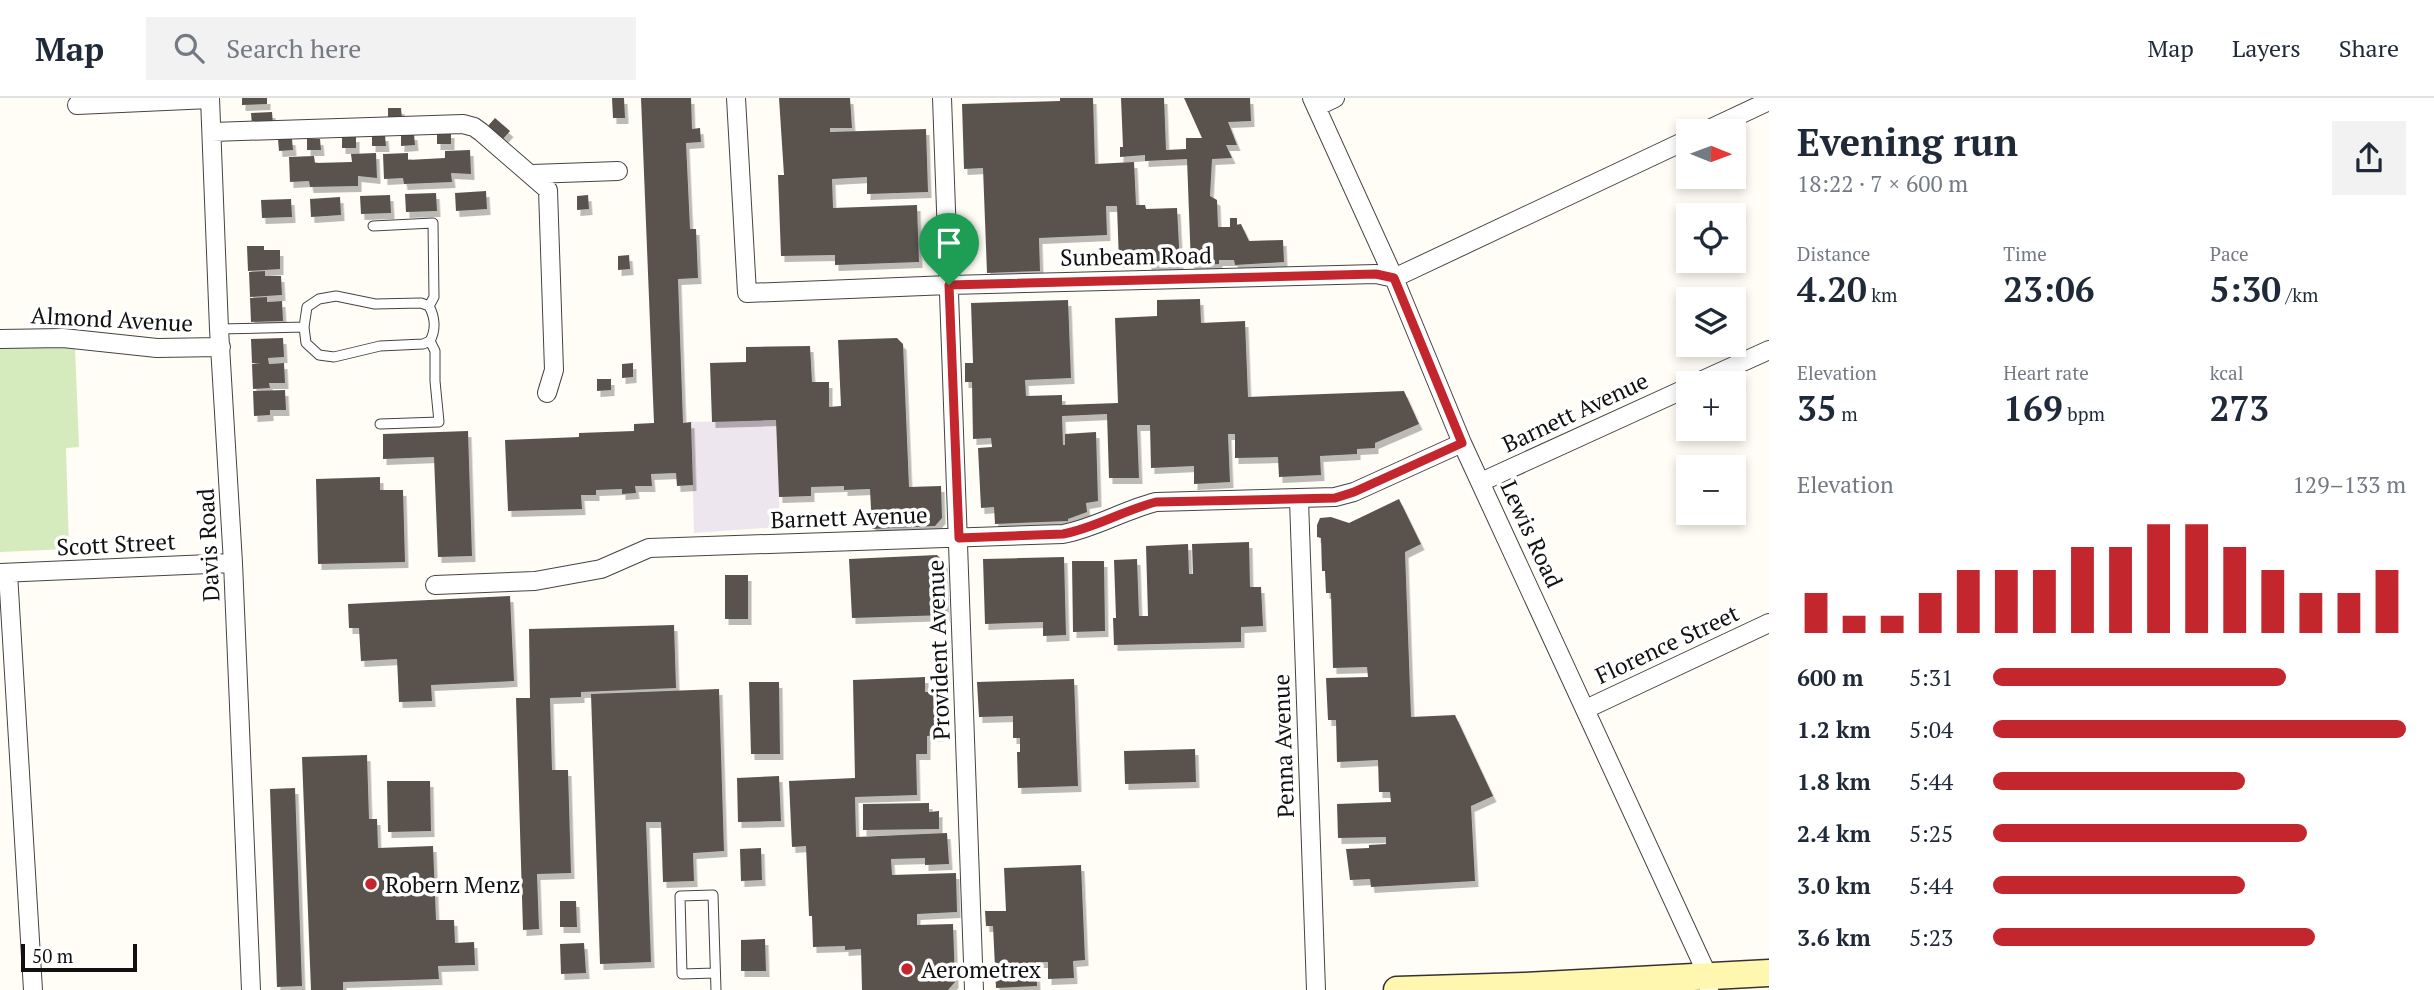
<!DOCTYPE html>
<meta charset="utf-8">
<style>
:root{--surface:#fff;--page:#f2f2f3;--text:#1f2937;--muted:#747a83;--line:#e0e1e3;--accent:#c4262e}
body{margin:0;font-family:"PT Serif",serif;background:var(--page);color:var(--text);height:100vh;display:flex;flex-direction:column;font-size:26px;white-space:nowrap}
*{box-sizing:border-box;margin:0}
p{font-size:23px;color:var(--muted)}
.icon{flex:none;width:38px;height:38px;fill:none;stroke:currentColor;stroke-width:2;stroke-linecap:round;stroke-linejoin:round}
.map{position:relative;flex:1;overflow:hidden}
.details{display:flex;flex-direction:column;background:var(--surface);width:665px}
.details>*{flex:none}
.needle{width:46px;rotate:91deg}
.controls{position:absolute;left:1676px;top:21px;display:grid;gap:14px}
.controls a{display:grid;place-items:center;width:70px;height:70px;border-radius:0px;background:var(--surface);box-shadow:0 4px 10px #0003;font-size:35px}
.scale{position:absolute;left:21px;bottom:18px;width:116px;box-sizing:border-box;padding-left:7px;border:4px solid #111;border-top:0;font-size:19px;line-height:24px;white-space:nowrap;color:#111;-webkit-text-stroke:5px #fff;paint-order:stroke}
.pin{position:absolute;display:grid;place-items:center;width:60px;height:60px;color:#fff;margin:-72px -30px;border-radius:50% 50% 50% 0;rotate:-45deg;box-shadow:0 0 7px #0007}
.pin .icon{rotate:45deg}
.round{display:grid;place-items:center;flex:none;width:74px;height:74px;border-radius:0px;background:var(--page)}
.headline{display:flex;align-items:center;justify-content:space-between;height:119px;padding:0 28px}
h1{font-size:38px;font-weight:700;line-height:52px}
.metrics{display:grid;grid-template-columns:repeat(3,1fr);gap:10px;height:119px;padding:7px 28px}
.metrics div{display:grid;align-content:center}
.metrics b{font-size:35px;font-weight:700}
.metrics small{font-size:19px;font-weight:400}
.metrics p{font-size:19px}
.chart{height:196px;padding:14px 28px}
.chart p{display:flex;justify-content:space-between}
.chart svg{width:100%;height:126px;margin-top:7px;stroke:var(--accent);stroke-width:6}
ul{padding:0 28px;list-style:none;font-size:23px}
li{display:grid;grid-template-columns:112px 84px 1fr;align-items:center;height:52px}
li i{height:18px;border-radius:9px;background:var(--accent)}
header{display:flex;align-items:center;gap:42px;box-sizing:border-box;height:98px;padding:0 35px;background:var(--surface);border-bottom:2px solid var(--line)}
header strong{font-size:33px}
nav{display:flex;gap:38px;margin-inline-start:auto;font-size:24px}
.search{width:490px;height:63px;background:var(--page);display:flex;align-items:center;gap:18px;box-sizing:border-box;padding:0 24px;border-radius:0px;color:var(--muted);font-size:26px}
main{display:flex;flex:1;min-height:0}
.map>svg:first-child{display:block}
.industrial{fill:#eee6ef}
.green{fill:#d5ebbd}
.building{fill:#5a524d;filter:url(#shadow)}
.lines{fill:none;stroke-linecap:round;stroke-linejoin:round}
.lane-casing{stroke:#444;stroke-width:11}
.street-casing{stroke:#444;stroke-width:20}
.secondary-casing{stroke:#333;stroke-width:29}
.lane{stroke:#fff;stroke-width:9}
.street{stroke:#fff;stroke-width:18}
.secondary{stroke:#fff6b0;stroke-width:26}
.route-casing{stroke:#fff;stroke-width:14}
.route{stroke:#c4262e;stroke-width:9}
.poi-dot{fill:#c4262e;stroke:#fff;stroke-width:2.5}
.labels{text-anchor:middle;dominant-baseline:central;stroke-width:7;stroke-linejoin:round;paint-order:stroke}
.street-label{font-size:23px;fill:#111;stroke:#fff}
.poi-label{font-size:23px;fill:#111;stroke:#fff;text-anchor:start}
</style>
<header>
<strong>Map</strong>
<div class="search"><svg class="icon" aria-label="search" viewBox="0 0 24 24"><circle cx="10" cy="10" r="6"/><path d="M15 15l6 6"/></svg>Search here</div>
<nav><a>Map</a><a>Layers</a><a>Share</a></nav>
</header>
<main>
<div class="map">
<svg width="1769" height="892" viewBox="0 0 1769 892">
<defs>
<filter id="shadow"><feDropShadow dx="3.5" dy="6" stdDeviation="0" flood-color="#0004"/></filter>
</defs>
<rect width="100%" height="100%" fill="#fffdf5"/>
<path class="industrial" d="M776,322L780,429L694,435L691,324Z"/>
<path class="green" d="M75,249L79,349L66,350L69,451L0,454V250Z"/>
<path class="building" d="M242,0H267V6L242,7Z
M612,0H624L625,20H613Z
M641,0H691L692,31L700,30L701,44L686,45L690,131H696L698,180L678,181L683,325L691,324L693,387L677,388L676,375L651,376L652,388H635L636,395L622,396V391L596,392V397H581L582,411L508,413L505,342L579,339V335L634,333V326L654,325Z
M779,0H850L852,30H830V34L926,31L928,94L867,96V79L832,81L833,110L917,107L919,164L835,167V157L781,158L778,77H784Z
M1060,0H1093L1095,66L1134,64L1136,107H1145L1146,111L1177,110L1180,167L1148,169V163L1119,164L1117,108H1106L1107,137L1039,140L1040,173L987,175L983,70L964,71L962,6L1060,3Z
M1121,0H1164L1166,52L1186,51V40H1202L1184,0H1250L1251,23L1228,24L1237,47H1226L1232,60L1212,61L1210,98L1217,102L1218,129H1230V120H1237V127L1241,126L1249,143L1283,142L1284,164L1235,167L1234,162H1219V166L1191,168L1187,61L1145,63V57L1120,59V49H1123Z
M388,10H401L402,21H388Z
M272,14L273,26L252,27L251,15Z
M495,20L510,33L502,42L487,29Z
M437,34H451V46H437Z
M401,36H414L415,47L401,48Z
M372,37H385L386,48H372Z
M356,38V50H342V39Z
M278,41H292L293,52L279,53Z
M307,41H320L321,52H307Z
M470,52L471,76L451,75L452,84L404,86L403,80L384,81L383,56L408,55V62L445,60V53Z
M376,55L377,80L358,78V88L310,89L309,83L290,84L289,59L314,58L315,65L352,64L351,56Z
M486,93L487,111L456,113L455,95Z
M436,95L437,113L406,114L405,96Z
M390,97L391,115L361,116L360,98Z
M588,97L589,111L577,112V98Z
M340,99L341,117L311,119L310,101Z
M291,101L292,119L262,120L261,102Z
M247,148H264V152H280V171L248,173Z
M629,157L630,171L618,172V158Z
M265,173V178H281L282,197L250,199L249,174Z
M267,199V204L282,203L283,223L251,224L250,200Z
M1200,201L1201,225L1245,223L1248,299L1404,293L1419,326L1375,345V350L1357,351V356L1320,358L1321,377L1279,379L1278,359L1235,360V336H1228L1230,384L1194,386V368L1151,370L1150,327H1137L1139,380H1109L1107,316L1062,318L1063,347H1065V336L1096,334L1098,403L1086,405L1087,414L1068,421V423L995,426L994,409L981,410L978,350L992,349L991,340L973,341L972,284H965V265H973L971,205L1068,202L1071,280L1025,282L1026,298L1062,297V307L1118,305L1115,220L1157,218V202Z
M283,240L284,259L268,260L269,266L284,265L285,285H269L270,290L253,291L252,266H261L252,265L251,241Z
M897,240L903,246L909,389L941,388L942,420L935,428L872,431L870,391L844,392V388L811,389V398L779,399L776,322L712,324L710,265L746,264V249L810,248L812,284H829V309L841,308L838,242Z
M633,265V279L622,280V266Z
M597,281H611V292L597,293Z
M285,292L286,312H270V317L254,318L253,293Z
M468,333L472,458L438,459L434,359L383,361V336Z
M380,379V392H403L405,464L318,466L316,381Z
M1399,401L1421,446L1405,454L1411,619L1455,617L1493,698L1471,708L1475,783L1371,789L1370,781L1350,782L1346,751L1369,750V747L1386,746V739L1338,740L1337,706L1391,704L1390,694H1379L1378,662L1337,664L1336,622H1328L1326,580L1368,579L1367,569L1333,570L1331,495H1326L1325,473H1322L1321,440L1317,439V427L1320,420L1331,419L1349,425Z
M1249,444L1250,489H1261L1263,528L1241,529V544L1114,547L1113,520H1116L1114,462L1137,461L1139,518H1148L1146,448L1188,446L1189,476H1193L1192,446Z
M937,457L944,464L946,517L852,520L849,461Z
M1064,459L1066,537L1043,538V524L985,526L983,461Z
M1072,463H1104L1105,533L1073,534Z
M725,477H748V521H725Z
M510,498L514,583L431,587L432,603L399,604L397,561L361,563L359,530H349L348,506Z
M674,527L676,590L581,594V599L550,600L552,672H568L571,775L537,776L539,831L523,832L516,600H530L529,531Z
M925,579V594H940L941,637L927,638V656H916L917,697L855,699L856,739L947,735L949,766L925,767V760L891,761L892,777L956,775L957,814L917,816V827L953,826L955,884L948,892H862L861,851L845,852V848L813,849L812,818H809L806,748L792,749L789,683L855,680L853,582Z
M1074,581L1078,688L1018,690L1017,654H1020V640H1013V618L979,619L977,584Z
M749,584H779L780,656H751Z
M719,591L724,753L693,755L694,783L663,784L661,724H646L651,864L600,866L591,596Z
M1195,651L1196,684L1125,686L1124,653Z
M367,657L369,721H377L378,750L433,748L436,822H454L455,845L474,844L475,867L438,868L439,881L343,884V892H311L302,659Z
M779,678L781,723L738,724L737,680Z
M387,683H430L431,733L388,734Z
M295,690L302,888L277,889L270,691Z
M929,705V714L939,713V731L863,732V706Z
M761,750L762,782L741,783L740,751Z
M1081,767L1085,862L1073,863L1074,880L1048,881V864H1036L1037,888L996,890L993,828H986L985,813H1006L1004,770Z
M560,803H576L577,829H560Z
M765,841L766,873H741V842Z
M584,845L586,875L561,876L560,846Z"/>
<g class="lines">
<g class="lane-casing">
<path id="lane" d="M429,208C435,219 436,232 430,243
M304,229L307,209L319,201L336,198L375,206L421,205L429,208L434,199L433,125L373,128
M219,231L304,229L306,245L319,257L334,259L380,248L423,246L430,243L435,253V283L439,324L380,326
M715,875L682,876L680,798L713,797L716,892"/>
</g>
<g class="street-casing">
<path id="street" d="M210,0L219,231L233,465L251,892
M736,0L747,195L949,187L1376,176L1394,180L1689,41
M942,0L974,892
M1312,0L1394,180L1462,345L1708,878L1709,892
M77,7L210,1
M1316,9L1335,0
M1705,33L1769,3
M212,34L463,26L474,29L481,34L548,92L554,272L547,295
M532,76L618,73
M0,241L63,240L157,250L221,249
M1696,285L1769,252
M1481,384L1689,289
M1299,402L1316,892
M0,475L233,465
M8,475L33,892
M435,487L535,483L601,471L649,450L1063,436C1095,430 1124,412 1156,404L1335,399L1354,394L1462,345
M1586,611L1769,525"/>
</g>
<g class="secondary-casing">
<path id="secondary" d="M1397,892L1524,888L1769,875"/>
</g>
<use href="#lane" class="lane"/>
<use href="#street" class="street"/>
<use href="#secondary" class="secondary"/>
</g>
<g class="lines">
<g class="route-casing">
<path id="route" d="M1376,176L1394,180L1462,345L1354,394L1335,400L1156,404C1124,412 1095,430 1063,436L959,440L949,187Z"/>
</g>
<use href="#route" class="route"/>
</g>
<g class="poi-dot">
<circle cx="371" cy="786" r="7"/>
<circle cx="907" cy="871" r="7"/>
</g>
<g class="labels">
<g class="street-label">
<text transform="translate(1136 158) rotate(-1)">Sunbeam Road</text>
<text transform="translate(112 221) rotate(3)">Almond Avenue</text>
<text transform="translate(1575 314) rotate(-25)">Barnett Avenue</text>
<text transform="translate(849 419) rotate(-2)">Barnett Avenue</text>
<text transform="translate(1532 436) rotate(65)">Lewis Road</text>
<text transform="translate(116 446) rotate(-3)">Scott Street</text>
<text transform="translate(208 447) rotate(-93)">Davis Road</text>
<text transform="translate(1667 546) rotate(-25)">Florence Street</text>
<text transform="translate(938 552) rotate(-92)">Provident Avenue</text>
<text transform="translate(1283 648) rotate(-92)">Penna Avenue</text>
</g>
<g class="poi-label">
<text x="385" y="786">Robern Menz</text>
<text x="921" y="871">Aerometrex</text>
</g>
</g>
</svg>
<div class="controls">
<a><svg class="needle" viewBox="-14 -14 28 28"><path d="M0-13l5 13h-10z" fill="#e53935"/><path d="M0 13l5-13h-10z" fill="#747a83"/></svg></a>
<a><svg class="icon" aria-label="locate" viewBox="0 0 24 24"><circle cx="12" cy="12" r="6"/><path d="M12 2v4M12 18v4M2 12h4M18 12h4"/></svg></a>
<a><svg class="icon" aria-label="layers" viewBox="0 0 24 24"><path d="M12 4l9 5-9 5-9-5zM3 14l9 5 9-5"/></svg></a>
<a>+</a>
<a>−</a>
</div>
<div class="scale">50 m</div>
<div class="pin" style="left:949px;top:187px;background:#1e9e55"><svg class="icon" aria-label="arrive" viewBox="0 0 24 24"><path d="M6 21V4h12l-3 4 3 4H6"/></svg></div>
</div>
<section class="details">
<div class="headline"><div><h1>Evening run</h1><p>18:22 · 7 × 600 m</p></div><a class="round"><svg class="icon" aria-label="share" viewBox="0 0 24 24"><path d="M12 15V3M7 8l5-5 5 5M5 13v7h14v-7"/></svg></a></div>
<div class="metrics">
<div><p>Distance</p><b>4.20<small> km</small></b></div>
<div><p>Time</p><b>23:06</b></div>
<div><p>Pace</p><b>5:30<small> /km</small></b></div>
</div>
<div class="metrics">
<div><p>Elevation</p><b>35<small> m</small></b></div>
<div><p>Heart rate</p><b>169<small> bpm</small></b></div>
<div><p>kcal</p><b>273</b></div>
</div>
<div class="chart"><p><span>Elevation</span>129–133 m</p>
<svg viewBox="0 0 160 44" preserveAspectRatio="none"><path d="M5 44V30M15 44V38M25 44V38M35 44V30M45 44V22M55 44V22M65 44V22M75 44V14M85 44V14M95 44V6M105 44V6M115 44V14M125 44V22M135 44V30M145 44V30M155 44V22"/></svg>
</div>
<ul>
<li><b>600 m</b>5:31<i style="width:71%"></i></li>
<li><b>1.2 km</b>5:04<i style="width:100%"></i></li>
<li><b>1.8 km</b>5:44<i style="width:61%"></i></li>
<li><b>2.4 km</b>5:25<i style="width:76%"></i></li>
<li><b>3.0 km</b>5:44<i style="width:61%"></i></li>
<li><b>3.6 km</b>5:23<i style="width:78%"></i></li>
</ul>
</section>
</main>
